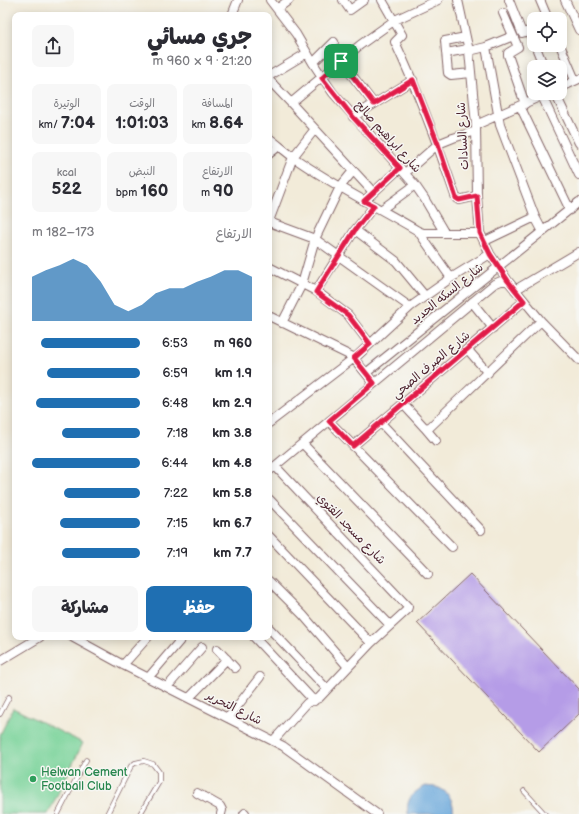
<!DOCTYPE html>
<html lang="ar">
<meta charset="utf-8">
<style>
:root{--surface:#fff;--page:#f7f7f7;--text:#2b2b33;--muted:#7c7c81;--accent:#1f6fb2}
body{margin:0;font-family:"Balsamiq Sans","Playpen Sans Arabic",sans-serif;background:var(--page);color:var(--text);direction:rtl;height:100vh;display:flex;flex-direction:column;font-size:15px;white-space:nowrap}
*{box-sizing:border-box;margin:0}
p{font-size:13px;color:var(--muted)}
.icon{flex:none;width:22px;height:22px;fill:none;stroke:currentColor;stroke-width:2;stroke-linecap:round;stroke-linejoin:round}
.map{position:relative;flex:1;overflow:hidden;direction:ltr}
.panel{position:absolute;left:12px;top:12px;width:260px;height:628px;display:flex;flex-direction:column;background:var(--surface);border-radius:8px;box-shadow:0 2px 10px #0003;direction:rtl}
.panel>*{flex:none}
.tools{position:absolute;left:527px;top:12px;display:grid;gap:8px}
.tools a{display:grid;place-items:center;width:40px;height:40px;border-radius:8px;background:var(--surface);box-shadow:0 2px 10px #0003;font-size:20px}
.pin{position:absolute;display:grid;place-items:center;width:34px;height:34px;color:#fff;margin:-17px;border-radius:8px;box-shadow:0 2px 6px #0006}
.round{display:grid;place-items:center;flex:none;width:42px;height:42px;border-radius:8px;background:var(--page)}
.overview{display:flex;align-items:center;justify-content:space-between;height:68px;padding:0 20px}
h1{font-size:22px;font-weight:800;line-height:30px}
.metrics{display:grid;grid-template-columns:repeat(3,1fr);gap:6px;height:68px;padding:4px 20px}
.metrics div{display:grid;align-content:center;border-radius:8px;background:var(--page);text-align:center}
.metrics b{font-size:17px;font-weight:800}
.metrics small{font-size:11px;font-weight:400}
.metrics p{font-size:11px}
.chart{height:112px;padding:8px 20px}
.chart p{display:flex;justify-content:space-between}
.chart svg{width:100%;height:72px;margin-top:4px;fill:var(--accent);opacity:.7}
.action{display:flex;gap:8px;margin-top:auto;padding:8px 20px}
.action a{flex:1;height:46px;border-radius:8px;background:var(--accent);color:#fff;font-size:16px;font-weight:800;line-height:46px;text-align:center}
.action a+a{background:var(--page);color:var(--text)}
ul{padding:0 20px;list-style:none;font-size:13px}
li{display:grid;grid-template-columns:64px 48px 1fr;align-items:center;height:30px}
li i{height:10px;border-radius:5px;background:var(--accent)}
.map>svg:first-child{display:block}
.green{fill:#79d39a;stroke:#627962}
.water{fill:#69a7db;stroke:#5a6383}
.building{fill:#b59ce7}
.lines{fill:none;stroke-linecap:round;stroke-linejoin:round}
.lane-casing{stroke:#856668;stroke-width:5.5}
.street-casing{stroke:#856668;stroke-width:10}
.lane{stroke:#fff;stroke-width:4}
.street{stroke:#fff;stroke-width:8}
.route-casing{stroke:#fff;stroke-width:8}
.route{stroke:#e11d48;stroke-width:5}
.leisure-dot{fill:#2e9e5b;stroke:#f6f6f2;stroke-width:1.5}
.labels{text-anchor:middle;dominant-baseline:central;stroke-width:3;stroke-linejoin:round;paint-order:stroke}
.street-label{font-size:12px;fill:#4a1f2b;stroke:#f6f6f2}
.leisure-label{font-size:12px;fill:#27864d;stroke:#f6f6f2;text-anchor:start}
</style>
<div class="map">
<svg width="579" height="814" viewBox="0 0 579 814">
<rect width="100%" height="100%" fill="#f6f6f2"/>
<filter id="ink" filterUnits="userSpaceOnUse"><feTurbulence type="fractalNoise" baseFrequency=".025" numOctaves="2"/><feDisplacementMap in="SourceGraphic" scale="8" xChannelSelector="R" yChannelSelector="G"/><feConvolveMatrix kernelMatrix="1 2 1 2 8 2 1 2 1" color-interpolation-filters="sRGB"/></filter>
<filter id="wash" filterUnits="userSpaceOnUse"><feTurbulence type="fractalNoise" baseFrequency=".012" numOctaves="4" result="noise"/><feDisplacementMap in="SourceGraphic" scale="16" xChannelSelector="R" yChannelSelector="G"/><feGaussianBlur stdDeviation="0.9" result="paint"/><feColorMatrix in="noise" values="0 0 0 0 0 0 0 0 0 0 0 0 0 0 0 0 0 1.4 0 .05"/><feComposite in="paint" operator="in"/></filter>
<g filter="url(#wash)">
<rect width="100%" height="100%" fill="#f2ebd9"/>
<path class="green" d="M13,708L83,743L48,814H0V735Z"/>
<path class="water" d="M426,786C430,787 435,786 439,788C449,792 455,803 453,814H408C405,799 414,791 426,786Z"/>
<g id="blocks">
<path class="building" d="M470,574L579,689V714L539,752L417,623Z"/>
</g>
</g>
<g filter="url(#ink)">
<use href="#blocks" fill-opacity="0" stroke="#856668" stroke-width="1"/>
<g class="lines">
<g class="lane-casing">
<path id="lane" d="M0,714L9,697
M524,791L545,814
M58,814L86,760
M107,814L131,766L135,763L144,761L153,764L159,772V782L140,814"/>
</g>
<g class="street-casing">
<path id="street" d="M270,0L296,34L313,63L333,93L415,185L424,198L444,232
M343,0L350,10L364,0
M382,0L402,35L395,42C419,93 438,145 456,198L459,200L477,196
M458,0L469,51L476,125L477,196L480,233L490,254L508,281L541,321L579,360
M509,0L522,33L529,31L534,43
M540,0L548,19
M565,0L579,30
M277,9L289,0
M503,13L518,47L508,53V55L525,104
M232,15L238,0
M466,37L445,41L448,73L451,75L471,73
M535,45L544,67
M560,45L575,80
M486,47L500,125L535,217L543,232
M469,51L486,47L513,36
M446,53L468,49
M341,61L374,104
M313,63L334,42
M269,76L307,53
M269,80L291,103L373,192
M560,88L579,79
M555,93L579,143
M542,96L579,175
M291,103L360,45L395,20L438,0
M520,106L570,210
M353,117L413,80
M476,125L548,93
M269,138C277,144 285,151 293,157C332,185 376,206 418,231L423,233H480
M269,154L279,146
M405,173L438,144L453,138L476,131
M364,201L400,168
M382,209L415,185
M269,221L293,157L315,129
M269,222L315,239L410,307
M355,230L396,261L425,296
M418,231L451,278
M485,241L535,217
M269,267L316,291L348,315L370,344
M515,290L579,252
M316,291L355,230L374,206
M472,302L493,328
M269,316L355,358
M282,323L302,284L315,239L340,187L353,171
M468,350L488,373
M366,373L579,202
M374,383L355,360V358L410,307L451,278L490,254
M403,404L425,428L430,427L541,321
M329,421L452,547
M269,423L354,358
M381,423L481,530
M425,428L436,441
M303,444L428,574
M353,446L524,301
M269,471L494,284L501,281H508
M269,499L390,625
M269,536L371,643
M269,581L303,615L348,667
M269,628L327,689
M72,637L123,665L283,746L377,814
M254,637L314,701
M217,649L235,668
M0,661L40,637
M123,665L148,637
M148,678L183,637
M167,687L202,647
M189,698L227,659
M228,718L260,677
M273,741L307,703L319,698L371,643L407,610L408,607L275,466
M197,793L220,806L222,810L221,814
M244,814L245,813"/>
</g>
<use href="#lane" class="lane"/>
<use href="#street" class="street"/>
</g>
</g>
<g class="lines" filter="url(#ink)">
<g class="route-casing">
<path id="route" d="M341,61L374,104L413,80L438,144L456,198L459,200L477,196L480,233L490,254L508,281L524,301L353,446L329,421L374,383L354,358L370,344L348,315L316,292L355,230L374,206L364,201L400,168L353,117L322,78Z"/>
</g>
<use href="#route" class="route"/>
</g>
<circle class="leisure-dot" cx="33" cy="779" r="4"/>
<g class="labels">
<g class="street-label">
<text transform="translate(463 136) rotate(-93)">شارع السادات</text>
<text transform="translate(388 137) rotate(48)">شارع ابراهيم صالح</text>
<text transform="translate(447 294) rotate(-39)">شارع السكه الحديد</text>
<text transform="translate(431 365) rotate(-40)">شارع الصرف الصحي</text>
<text transform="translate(351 529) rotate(46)">شارع مسجد الفتوي</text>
<text transform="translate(234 708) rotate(27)">شارع التحرير</text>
</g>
<g class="leisure-label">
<text x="41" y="772">Helwan Cement<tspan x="41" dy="14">Football Club</tspan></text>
</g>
</g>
</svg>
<div class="tools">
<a><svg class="icon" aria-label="locate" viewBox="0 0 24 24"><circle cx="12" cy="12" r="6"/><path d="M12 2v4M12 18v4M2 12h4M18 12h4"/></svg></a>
<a><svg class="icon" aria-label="layers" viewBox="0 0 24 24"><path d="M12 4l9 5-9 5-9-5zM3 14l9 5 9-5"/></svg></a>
</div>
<div class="pin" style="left:341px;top:61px;background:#1e9e55"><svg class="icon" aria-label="arrive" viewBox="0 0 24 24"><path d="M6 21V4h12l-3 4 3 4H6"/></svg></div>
<section class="panel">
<div class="overview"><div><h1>جري مسائي</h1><p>21:20 · 9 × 960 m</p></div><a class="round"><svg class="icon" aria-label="share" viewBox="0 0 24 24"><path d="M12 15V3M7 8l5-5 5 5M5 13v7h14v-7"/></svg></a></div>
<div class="metrics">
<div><p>المسافة</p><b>8.64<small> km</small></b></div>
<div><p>الوقت</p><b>1:01:03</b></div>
<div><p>الوتيرة</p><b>7:04<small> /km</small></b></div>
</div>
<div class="metrics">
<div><p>الارتفاع</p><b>90<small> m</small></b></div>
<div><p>النبض</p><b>160<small> bpm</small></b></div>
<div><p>kcal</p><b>522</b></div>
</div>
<div class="chart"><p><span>الارتفاع</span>173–182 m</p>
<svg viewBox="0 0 160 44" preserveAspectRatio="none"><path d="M0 44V17L10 13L20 10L30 6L40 10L50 20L60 34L70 38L80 34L90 27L100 24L110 24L120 20L130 17L140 13L150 13L160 17V44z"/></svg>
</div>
<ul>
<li><b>960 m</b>6:53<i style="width:92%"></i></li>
<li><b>1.9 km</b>6:59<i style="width:86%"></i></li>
<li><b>2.9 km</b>6:48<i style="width:96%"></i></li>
<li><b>3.8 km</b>7:18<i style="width:72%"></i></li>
<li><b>4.8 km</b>6:44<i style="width:100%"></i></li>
<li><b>5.8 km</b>7:22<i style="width:70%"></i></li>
<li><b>6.7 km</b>7:15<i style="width:74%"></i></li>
<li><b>7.7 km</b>7:19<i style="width:72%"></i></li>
</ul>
<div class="action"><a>حفظ</a><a>مشاركة</a></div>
</section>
</div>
